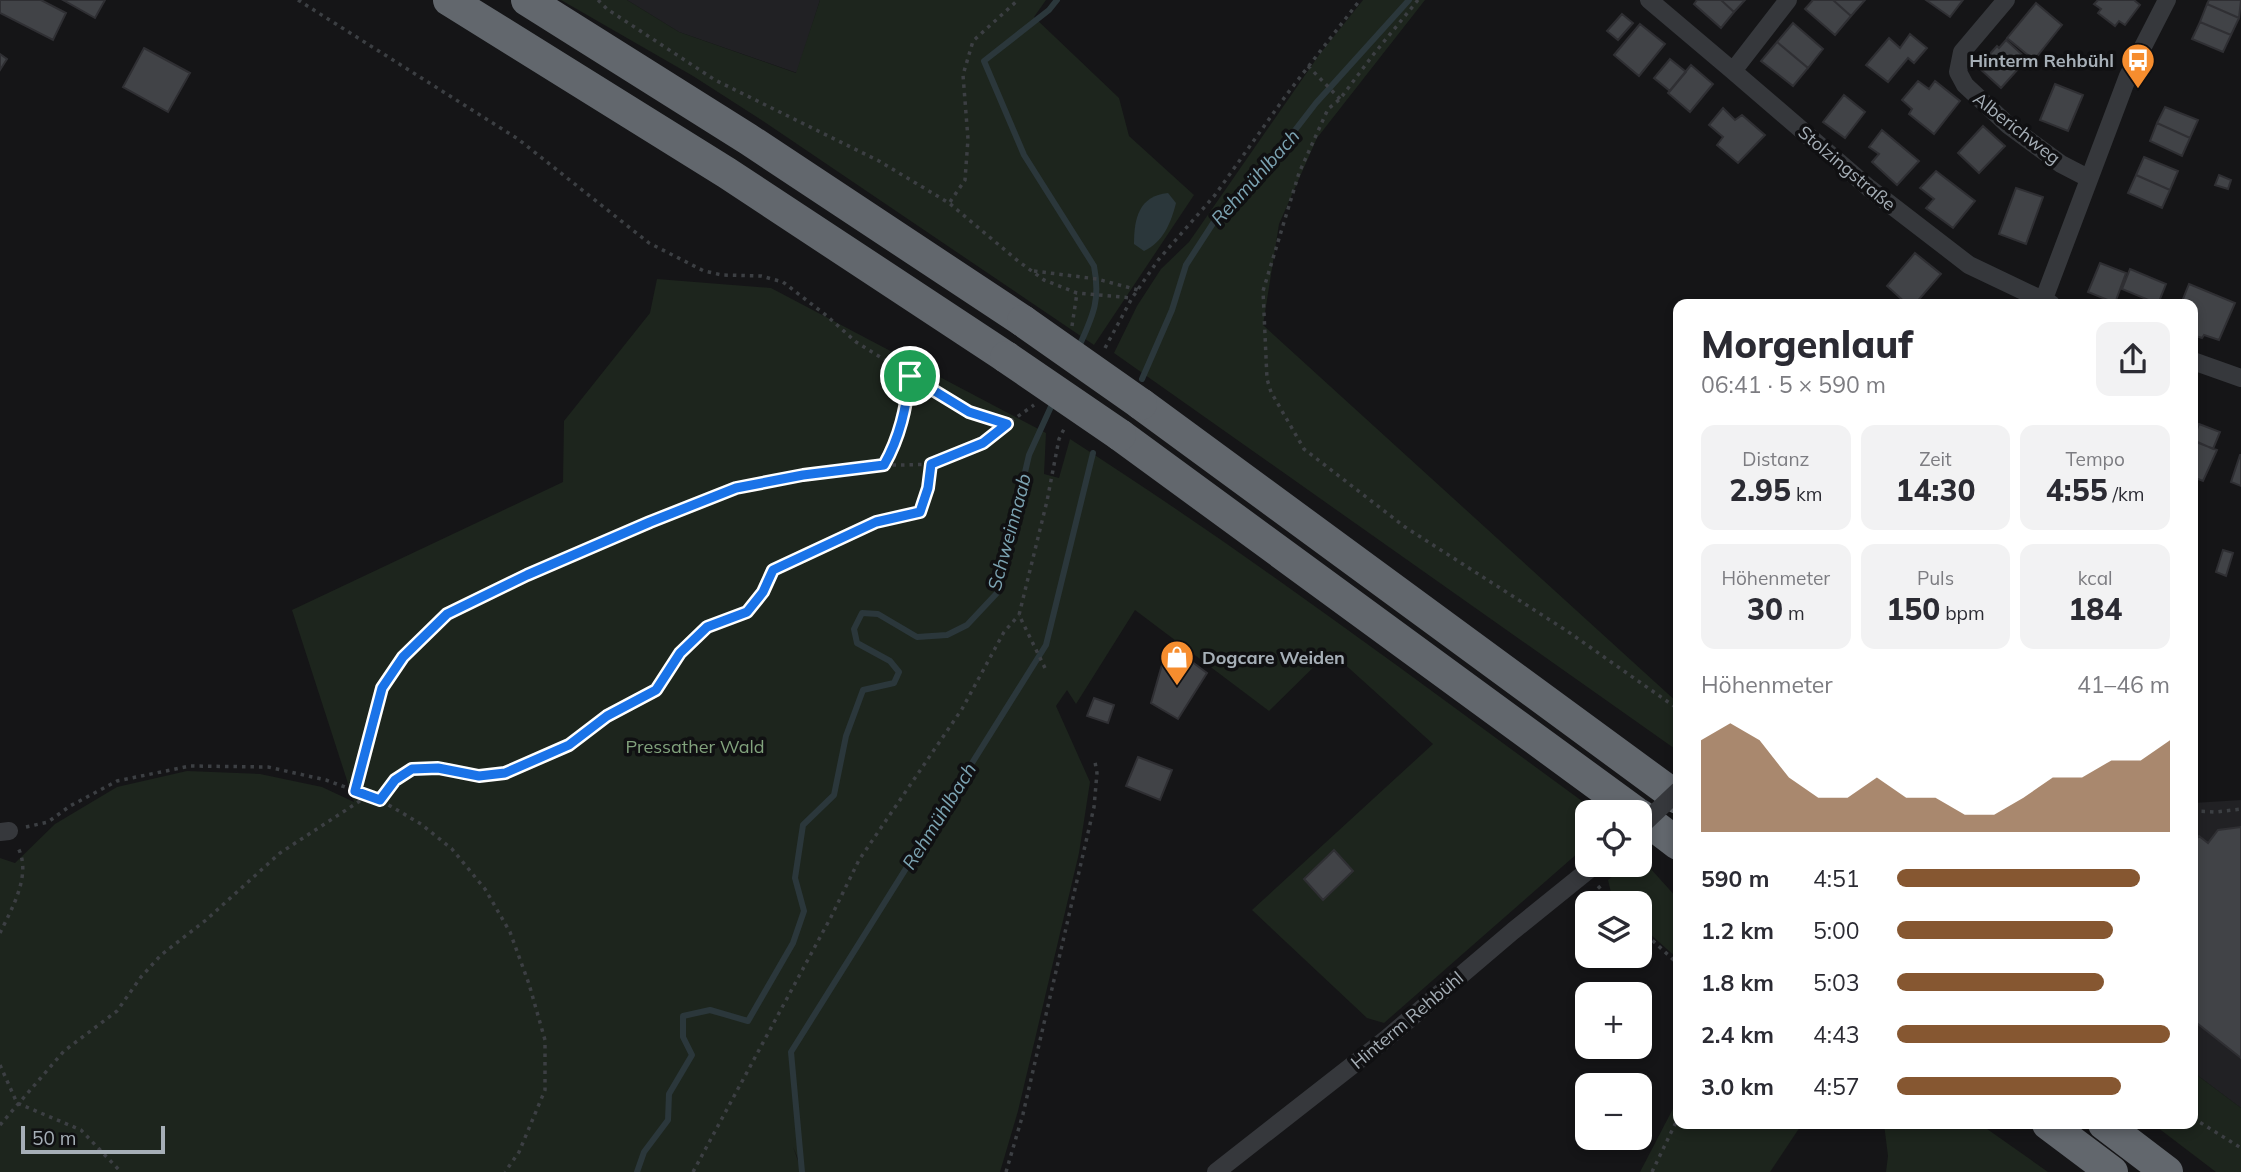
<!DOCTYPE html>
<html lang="de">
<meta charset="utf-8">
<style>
:root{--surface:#fff;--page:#f2f2f3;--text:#2b2b33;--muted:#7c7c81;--accent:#865731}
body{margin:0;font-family:Mulish,sans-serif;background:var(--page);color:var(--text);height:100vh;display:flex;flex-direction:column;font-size:26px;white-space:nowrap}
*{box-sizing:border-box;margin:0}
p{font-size:23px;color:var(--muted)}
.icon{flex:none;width:38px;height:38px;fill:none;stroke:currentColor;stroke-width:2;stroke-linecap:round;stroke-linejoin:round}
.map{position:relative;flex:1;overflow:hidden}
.drawer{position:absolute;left:1673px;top:299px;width:525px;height:830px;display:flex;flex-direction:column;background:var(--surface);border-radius:14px;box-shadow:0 4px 10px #0003}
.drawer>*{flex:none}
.buttons{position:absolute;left:1575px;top:800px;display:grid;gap:14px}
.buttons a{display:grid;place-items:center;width:77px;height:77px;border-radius:14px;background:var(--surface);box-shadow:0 4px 10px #0003;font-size:35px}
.scale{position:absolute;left:21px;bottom:18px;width:144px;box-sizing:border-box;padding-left:7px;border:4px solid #a6afb7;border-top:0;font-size:19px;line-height:24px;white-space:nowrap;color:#a6afb7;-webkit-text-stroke:5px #101012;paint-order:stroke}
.pin{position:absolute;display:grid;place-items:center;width:60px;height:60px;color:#fff;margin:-30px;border:4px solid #fff;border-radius:50%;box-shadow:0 2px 7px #0007}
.round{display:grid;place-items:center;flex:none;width:74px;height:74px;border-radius:14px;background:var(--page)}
.headline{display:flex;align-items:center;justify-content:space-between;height:119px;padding:0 28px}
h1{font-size:38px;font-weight:800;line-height:52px}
.stats{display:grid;grid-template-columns:repeat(3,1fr);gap:10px;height:119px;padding:7px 28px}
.stats div{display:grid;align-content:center;border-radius:14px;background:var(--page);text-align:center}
.stats b{font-size:30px;font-weight:800}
.stats small{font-size:19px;font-weight:400}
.stats p{font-size:19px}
.chart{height:196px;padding:14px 28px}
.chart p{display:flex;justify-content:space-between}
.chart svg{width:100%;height:126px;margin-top:7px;fill:var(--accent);opacity:.7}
ul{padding:0 28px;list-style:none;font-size:23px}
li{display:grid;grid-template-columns:112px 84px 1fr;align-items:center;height:52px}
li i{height:18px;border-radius:9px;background:var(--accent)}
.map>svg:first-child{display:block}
.built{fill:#212124}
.green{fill:#1d251d}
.water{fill:#2b373b}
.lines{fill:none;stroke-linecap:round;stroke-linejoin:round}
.stream{stroke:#2b373b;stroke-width:6}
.building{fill:#414347;stroke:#2f2f33;stroke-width:2}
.path{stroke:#3c3f43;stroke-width:3.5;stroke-dasharray:3.5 5;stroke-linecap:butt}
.street{stroke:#36383c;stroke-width:18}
.highway{stroke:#62676d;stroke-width:32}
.street-bridge{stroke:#36383c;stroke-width:18}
.highway-bridge{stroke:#62676d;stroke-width:32}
.route-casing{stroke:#fff;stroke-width:14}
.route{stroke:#1a73e8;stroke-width:9}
.labels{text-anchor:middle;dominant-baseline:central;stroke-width:7;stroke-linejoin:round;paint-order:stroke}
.poi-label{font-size:18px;font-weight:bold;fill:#a6afb7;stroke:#101012;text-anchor:end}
.street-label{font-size:18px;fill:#a6afb7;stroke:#101012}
.park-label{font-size:18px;fill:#82a37d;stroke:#101012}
.water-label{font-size:19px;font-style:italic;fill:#7ca4b3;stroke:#101012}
</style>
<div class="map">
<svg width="2241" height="1172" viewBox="0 0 2241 1172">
<rect width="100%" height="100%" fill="#151517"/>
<path class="built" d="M627,0H820L797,73L679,32Z
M2241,800V1108L2193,1072V803Z"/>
<path class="green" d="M561,0H627L679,32L796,73L820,0H1046L1034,17L1119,98L1129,136L1194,195L1094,345L763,121L693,76Z
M1363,0H1425L1317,138L1279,224L1263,325L1678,703V751L1114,353L1137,306L1161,269L1189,242L1319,55Z
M657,279L771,288L1046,433L1044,474L1059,478L1070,439C1251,555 1423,685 1597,812H1587V845L1384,1023L1367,1018L1252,910L1433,744L1330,651L1269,711L1135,610L1076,704L1067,690L1056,706L1090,782L1079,853L1018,1111L1000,1172H804L793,1147L802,1172H0V858L15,863L55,824L117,787L187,771L260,774L322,787L354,802L292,610L563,482L564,421L650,313Z
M1640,857L1678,899V959L1640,925V903H1615L1613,901L1608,880L1626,865L1640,864Z
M2193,1072L2241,1108V1172H2216L2153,1124H2193Z
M1678,1099V1124H1802L1770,1172H1640Z
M1884,1124H1980L2048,1172H1886L1888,1156Z"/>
<path class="water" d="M1168,193L1176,203C1171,223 1163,242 1144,251L1134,244C1134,218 1139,196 1168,193Z"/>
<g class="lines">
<path class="stream" d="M1057,0L1049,10L984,61L1024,155L1094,266C1101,302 1092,317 1078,349
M1142,379L1172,310L1186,265L1221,211L1272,160L1316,103L1409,0
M637,1172L644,1152L668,1120L669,1094L692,1055L683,1037V1016L710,1010L748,1021L793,943L804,911L795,878L803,825L834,795L846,736L863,690L894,683L899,672L890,661L857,643L854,629L862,613L878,614L917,637L947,635L967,625L997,593L1029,455L1054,400
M802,1172L791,1052L1046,645L1093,453"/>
</g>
<path class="building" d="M0,0H41L66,13L53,40L0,13Z
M63,0H105L95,18Z
M1697,0H1721L1734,12L1721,28L1694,4Z
M1721,0H1745L1734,12Z
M1813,0H1833L1851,16L1835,35L1805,9Z
M1833,0H1865L1851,16Z
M1926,0H1963L1950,17Z
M2098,0H2134L2140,5L2125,25L2119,21L2115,26L2098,13L2101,9L2094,4Z
M2209,0H2241L2239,18L2207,4Z
M2036,3L2062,25L2034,60L2007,38Z
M2207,4L2239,18L2231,35L2200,22Z
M1622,14L1633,23L1618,40L1607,31Z
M2200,22L2231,35L2223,52L2192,39Z
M1793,23L1823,49L1808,68L1777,42Z
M1640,24L1665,44L1639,76L1614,55Z
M1910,34L1927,48L1914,63L1908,58L1888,82L1866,65L1889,38L1900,48Z
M2006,40L2027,59L2001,88L1978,67L1997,46L1999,48Z
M1777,42L1808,68L1793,86L1761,61Z
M144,48L190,73L168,112L123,87Z
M0,54L7,59L0,70Z
M1670,59L1686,72L1670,91L1654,78Z
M1691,65L1713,84L1690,112L1668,93Z
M1918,81L1929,89L1935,81L1960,101L1934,134L1909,114L1912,109L1902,100Z
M2055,84L2083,95L2068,131L2040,120Z
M1844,95L1865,112L1845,138L1823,122Z
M2165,107L2198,120L2190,138L2157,123Z
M1723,108L1735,120L1742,115L1765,135L1738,163L1717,145L1723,137L1709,125Z
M2157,123L2190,138L2182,156L2150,141Z
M1983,126L2005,146L1979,173L1958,153Z
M1882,130L1919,161L1897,185L1872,162L1879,154L1869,147Z
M2144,157L2178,171L2170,190L2136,175Z
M1936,171L1975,201L1953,228L1926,208L1934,199L1920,188Z
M2136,175L2170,190L2162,208L2128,193Z
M2219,175L2231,180L2228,189L2215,185Z
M2016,188L2043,197L2026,244L1999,234Z
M1915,253L1941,274L1915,304H1907L1887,286Z
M2100,263L2126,273L2115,303L2088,292Z
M2130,269L2166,284L2158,304L2122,289Z
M2189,284L2235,303L2219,340L2204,335L2202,338L2193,335V304H2181Z
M2199,424L2220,432L2213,449L2193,440Z
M2196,442L2217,450L2203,481L2193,477V449Z
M2240,455H2241V486L2231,482Z
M2223,550L2233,553L2226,576L2216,572Z
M1168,644L1207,673L1178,719L1151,703Z
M1094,698L1114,705L1108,723L1087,716Z
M1138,757L1172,770L1160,800L1126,786Z
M2241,827V1058L2193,1020V843L2199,836L2208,843L2218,830Z
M1334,850L1353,871L1323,900L1304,879Z"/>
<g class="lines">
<path class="path" d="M298,0L518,139L649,243L704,271L722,275L761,276L783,282L827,316L856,342L969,412L1007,424L1034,405
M598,0L607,9L715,80L879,161L949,203L1018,261L1044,280L1077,293L1132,298
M1418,0L1373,55L1340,99L1328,109L1299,173L1263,291L1267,379L1271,392L1304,449L1405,527L1567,631L1678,709
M1308,66L1340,99
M950,202L965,180L968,139L963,75L973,41L1018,0
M1034,271L1097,279L1138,290
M1072,326L1077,293
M1105,348L1132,298L1159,259L1215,195L1287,94L1360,0
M884,465C899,465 914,465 929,464C958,461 985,441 1007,424
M1045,668L1019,615L1047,501L1059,439L1065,427
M355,791L382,688L403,657L447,614L527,575L650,522L736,488L803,475L884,465C900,437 906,408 910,376
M380,800L395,780L412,769L438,768L479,776L505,773L569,745L607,716L656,690L680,654L707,627L747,612L763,592L773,570L876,522L920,512L928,487L931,464
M2193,811L2216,812L2241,809
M26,827L48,822L70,806L117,781L190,766L268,767L326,780L380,800L421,824L452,849L485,889L510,932L529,984L545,1040V1090L519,1152L505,1172
M1598,886L1613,903
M1640,929L1678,964
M0,933C12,908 33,873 17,846
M0,1065L17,1103L81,1130L121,1172
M2193,1118L2241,1148
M0,1125L64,1051L117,1011L141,977L161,955L206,920L280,853L369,795
M693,1172L831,917L859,860L962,709L1004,632L1019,615
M1006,1172L1023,1114L1094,807L1097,773L1095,762
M1652,1172L1678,1118"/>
<path class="street" d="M1649,0L1733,71
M1788,0L1733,71L1869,188L1969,265L2051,304
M2006,0L1962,52L1958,72L1965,85L2008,125L2061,164L2088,178
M2042,304L2128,76L2167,0
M2193,361L2241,378
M0,832L9,831
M1216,1172L1386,1039L1513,931L1596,864"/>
<path class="highway" d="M449,0L727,173L1006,357
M527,0L748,139L1023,321
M1141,404L1678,798
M1120,435L1635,812
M1640,815L1678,844
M2048,1124L2112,1172
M2104,1124L2167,1172"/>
<path class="street-bridge" d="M1640,827L1678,791"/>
<path class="highway-bridge" d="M1023,321L1141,404
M1006,357L1120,435"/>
</g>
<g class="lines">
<g class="route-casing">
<path id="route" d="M910,376L969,412L1007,424L983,443L931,464L928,488L920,512L876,522L773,570L763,592L747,612L707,627L680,653L656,690L607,716L569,745L505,773L479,776L438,768L412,769L395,780L380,800L355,791L382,688L403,657L447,614L527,575L650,522L736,488L803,475L884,465C900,437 906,408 910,376Z"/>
</g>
<use href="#route" class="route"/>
</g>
<defs>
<g id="bus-pin" transform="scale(1.75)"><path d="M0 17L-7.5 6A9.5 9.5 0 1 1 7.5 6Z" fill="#f68d2e" stroke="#101012"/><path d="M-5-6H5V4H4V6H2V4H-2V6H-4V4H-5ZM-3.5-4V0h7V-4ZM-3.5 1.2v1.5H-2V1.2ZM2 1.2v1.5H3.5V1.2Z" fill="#fff"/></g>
<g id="shop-pin" transform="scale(1.75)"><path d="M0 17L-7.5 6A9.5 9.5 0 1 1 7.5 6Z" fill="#f68d2e" stroke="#101012"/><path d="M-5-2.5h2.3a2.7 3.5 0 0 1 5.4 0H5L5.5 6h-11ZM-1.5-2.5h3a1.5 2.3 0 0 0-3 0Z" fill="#fff"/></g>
</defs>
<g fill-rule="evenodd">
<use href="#bus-pin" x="2138" y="60"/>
<use href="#shop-pin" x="1177" y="657"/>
</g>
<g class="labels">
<g class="poi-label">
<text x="2114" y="60">Hinterm Rehbühl</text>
<text x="1202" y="657" text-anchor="start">Dogcare Weiden</text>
</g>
<g class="street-label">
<text transform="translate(2017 128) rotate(38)">Alberichweg</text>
<text transform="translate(1847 168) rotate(40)">Stolzingstraße</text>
<text transform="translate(1407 1020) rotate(-40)">Hinterm Rehbühl</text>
</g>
<g class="park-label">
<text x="695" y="746">Pressather Wald</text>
</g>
<g class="water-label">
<text transform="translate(1255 177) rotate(-48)">Rehmühlbach</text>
<text transform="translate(1009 532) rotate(-75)">Schweinnaab</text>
<text transform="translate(939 816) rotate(-58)">Rehmühlbach</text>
</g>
</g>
</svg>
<div class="buttons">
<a><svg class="icon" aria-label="locate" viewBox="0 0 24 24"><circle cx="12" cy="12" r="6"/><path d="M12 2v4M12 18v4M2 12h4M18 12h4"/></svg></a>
<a><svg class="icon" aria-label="layers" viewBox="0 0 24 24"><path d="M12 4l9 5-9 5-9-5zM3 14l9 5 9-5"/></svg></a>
<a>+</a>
<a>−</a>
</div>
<div class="scale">50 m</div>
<div class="pin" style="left:910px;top:376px;background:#1e9e55"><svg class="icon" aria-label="arrive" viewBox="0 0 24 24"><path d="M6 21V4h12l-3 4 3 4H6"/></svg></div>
<section class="drawer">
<div class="headline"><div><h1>Morgenlauf</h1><p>06:41 · 5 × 590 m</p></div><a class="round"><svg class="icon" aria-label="share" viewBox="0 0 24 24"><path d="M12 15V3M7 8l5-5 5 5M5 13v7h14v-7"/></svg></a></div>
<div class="stats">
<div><p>Distanz</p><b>2.95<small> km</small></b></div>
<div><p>Zeit</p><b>14:30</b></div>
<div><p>Tempo</p><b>4:55<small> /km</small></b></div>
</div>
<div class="stats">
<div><p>Höhenmeter</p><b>30<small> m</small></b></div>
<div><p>Puls</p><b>150<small> bpm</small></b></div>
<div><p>kcal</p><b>184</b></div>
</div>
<div class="chart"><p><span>Höhenmeter</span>41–46 m</p>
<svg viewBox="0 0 160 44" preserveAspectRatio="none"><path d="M0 44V12L10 6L20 12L30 25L40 32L50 32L60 25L70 32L80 32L90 38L100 38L110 32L120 25L130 25L140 19L150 19L160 12V44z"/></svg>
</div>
<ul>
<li><b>590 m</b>4:51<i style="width:89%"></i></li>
<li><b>1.2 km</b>5:00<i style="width:79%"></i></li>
<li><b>1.8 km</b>5:03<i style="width:76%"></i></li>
<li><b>2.4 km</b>4:43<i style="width:100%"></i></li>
<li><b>3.0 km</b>4:57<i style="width:82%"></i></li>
</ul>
</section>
</div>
